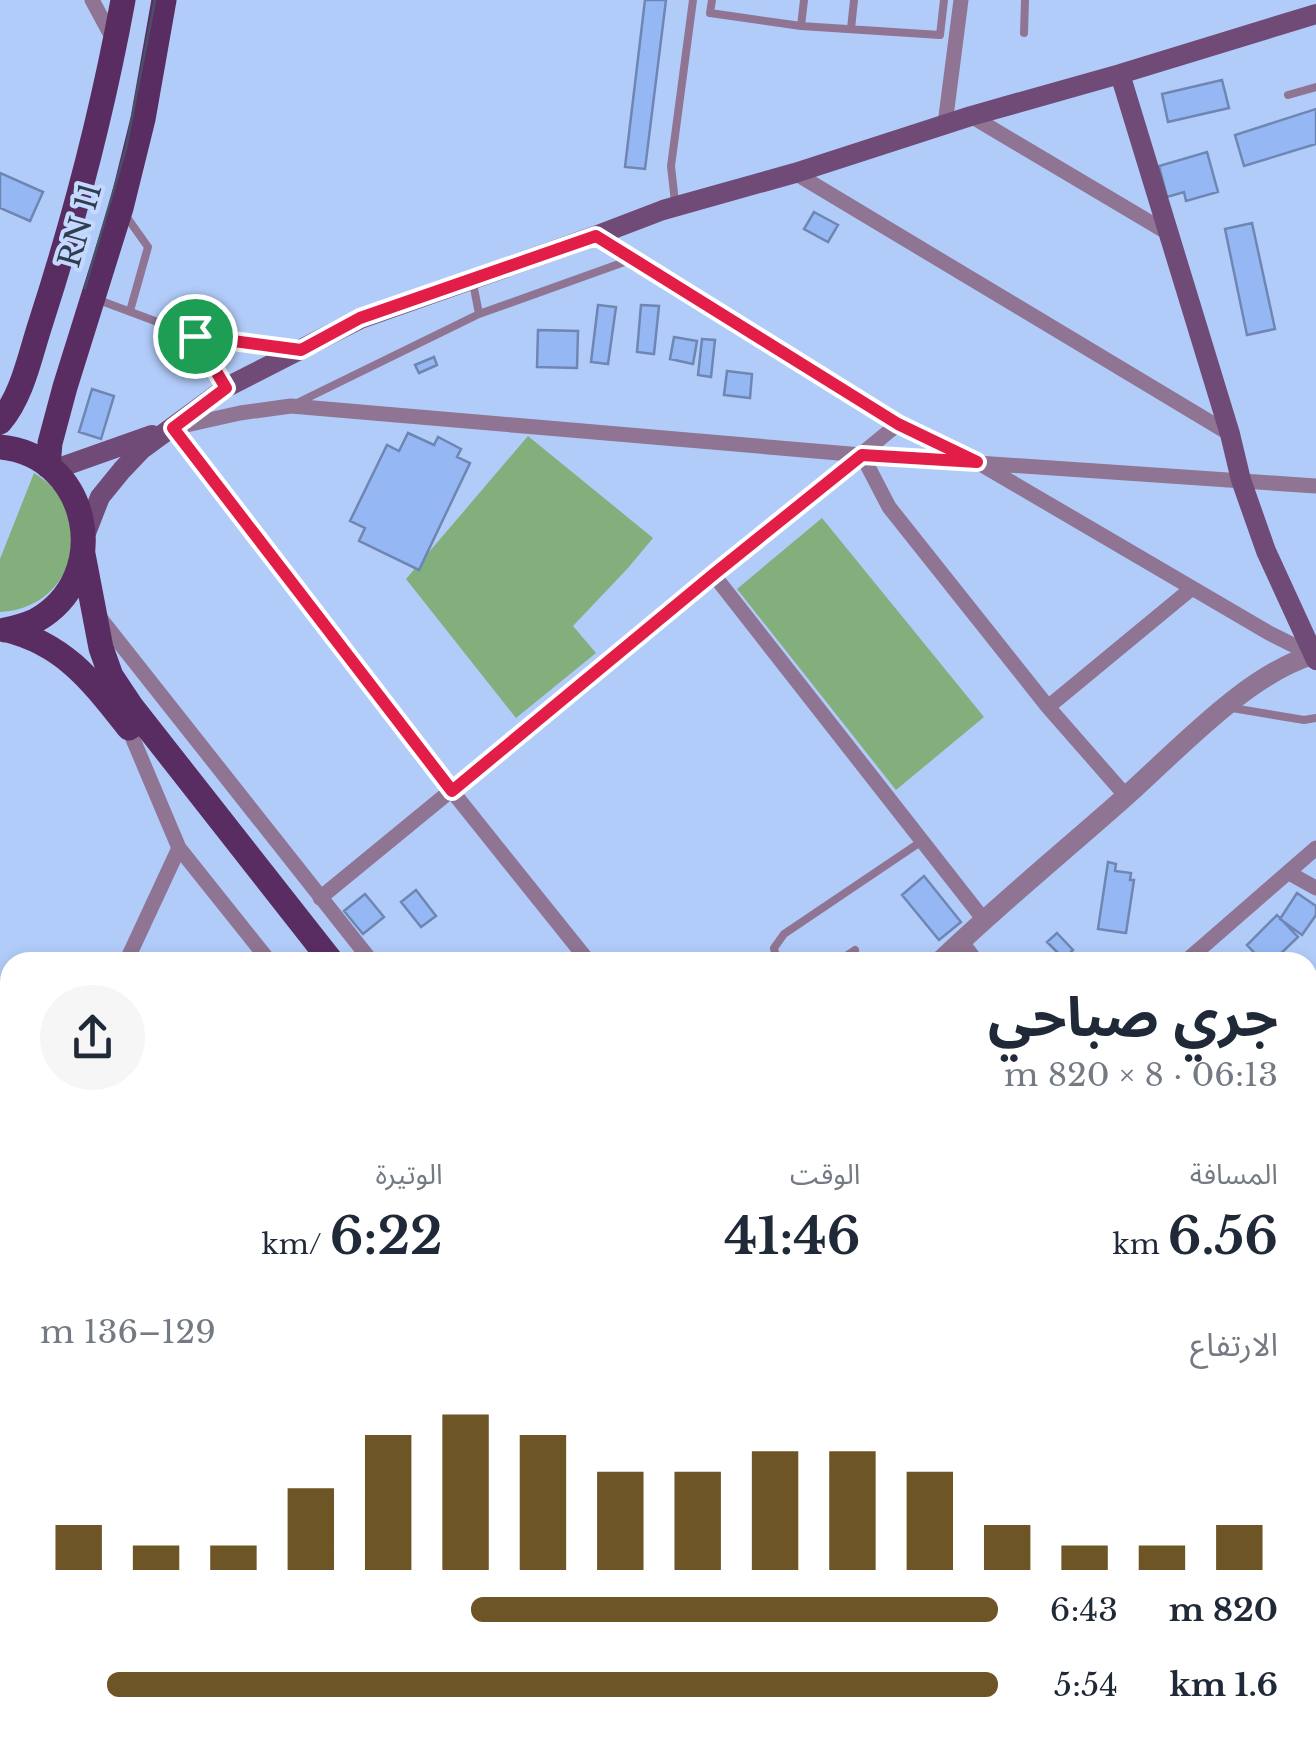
<!DOCTYPE html>
<html lang="ar">
<meta charset="utf-8">
<style>
:root{--surface:#fff;--page:#f6f6f7;--text:#1f2937;--muted:#747a83;--accent:#6e5526}
body{margin:0;font-family:"Libre Baskerville","Noto Sans Arabic",serif;background:var(--page);color:var(--text);direction:rtl;height:100vh;display:flex;flex-direction:column;font-size:38px;white-space:nowrap}
*{box-sizing:border-box;margin:0}
p{font-size:32px;color:var(--muted)}
.icon{flex:none;width:55px;height:55px;fill:none;stroke:currentColor;stroke-width:2;stroke-linecap:round;stroke-linejoin:round}
.map{position:relative;flex:1;overflow:hidden;direction:ltr}
.drawer{position:absolute;left:0px;top:952px;width:1318px;height:792px;display:flex;flex-direction:column;background:var(--surface);border-radius:30px 30px 0 0;box-shadow:0 5px 15px #0003;direction:rtl}
.drawer>*{flex:none}
.pin{position:absolute;display:grid;place-items:center;width:85px;height:85px;color:#fff;margin:-42px;border:5px solid #fff;border-radius:50%;box-shadow:0 2px 10px #0007}
.round{display:grid;place-items:center;flex:none;width:105px;height:105px;border-radius:52px;background:var(--page)}
.overview{display:flex;align-items:center;justify-content:space-between;height:170px;padding:0 40px}
h1{font-size:55px;font-weight:700;line-height:75px}
.figures{display:grid;grid-template-columns:repeat(3,1fr);gap:15px;height:170px;padding:10px 40px}
.figures div{display:grid;align-content:center}
.figures b{font-size:50px;font-weight:700}
.figures small{font-size:28px;font-weight:400}
.figures p{font-size:28px}
.chart{height:280px;padding:20px 40px}
.chart p{display:flex;justify-content:space-between}
.chart svg{width:100%;height:180px;margin-top:10px;stroke:var(--accent);stroke-width:6}
ul{padding:0 40px;list-style:none;font-size:32px}
li{display:grid;grid-template-columns:160px 120px 1fr;align-items:center;height:75px}
li i{height:25px;border-radius:12px;background:var(--accent)}
.map>svg:first-child{display:block}
.green{fill:#83af7d}
.building{fill:#95b8f5;stroke:#6e86b1;stroke-width:2.5}
.lines{fill:none;stroke-linecap:round;stroke-linejoin:round}
.service{stroke:#8f7593;stroke-width:8}
.minor{stroke:#8f7593;stroke-width:15}
.tertiary{stroke:#8f7593;stroke-width:20}
.secondary{stroke:#704b77;stroke-width:20}
.primary{stroke:#5a2d62;stroke-width:25}
.tram{stroke:#455268;stroke-width:2.5}
.route-casing{stroke:#fff;stroke-width:20}
.route{stroke:#e11d48;stroke-width:12}
.labels{text-anchor:middle;dominant-baseline:central;stroke-width:8;stroke-linejoin:round;paint-order:stroke}
.street-label{font-size:30px;fill:#313c4e;stroke:#c4d9fe}
</style>
<div class="map">
<svg width="1316" height="1744" viewBox="0 0 1316 1744">
<rect width="100%" height="100%" fill="#b2ccfa"/>
<path class="green" d="M528,436L653,538L628,568L573,626L596,653L516,718L406,579Z
M34,473C99,511 78,608 0,612V559Z
M822,518L984,717L896,790L737,589Z"/>
<path class="building" d="M645,0H666L645,169L625,167Z
M1222,80L1229,108L1168,122L1162,94Z
M1316,109V144L1244,166L1235,135Z
M1207,152L1218,192L1186,201L1184,192L1167,197L1159,166Z
M0,173L43,192L30,221L0,208Z
M814,212L838,225L828,242L804,229Z
M1252,223L1275,329L1247,335L1225,229Z
M598,305L616,307L608,364L591,362Z
M641,305L659,306L654,354L637,352Z
M538,330L578,331L577,368L537,367Z
M674,337L697,341L693,364L670,359Z
M702,339L715,340L711,377L698,375Z
M434,357L437,365L419,373L415,365Z
M727,371L752,374L750,398L724,395Z
M92,389L114,396L101,439L79,432Z
M408,433L434,445L438,437L461,449L457,457L470,463L419,570L359,541L365,528L350,521L387,445L399,451Z
M1108,862L1116,864L1115,871L1131,873L1130,880H1134L1126,933L1098,929Z
M924,876L961,922L939,940L902,895Z
M416,890L436,916L421,927L401,902Z
M1297,893L1316,906V915L1302,935L1280,919Z
M365,894L384,917L363,934L344,911Z
M1277,915L1298,937L1272,962H1263L1247,945Z
M1057,933L1073,950L1064,959L1047,942Z
M0,989L10,994V1062L0,1058Z
M1316,1013V1037L1308,1044V1020Z
M1313,1429L1316,1433V1475L1308,1482V1433Z
M1089,1735H1144L1132,1744H1090L1085,1738Z"/>
<g class="lines">
<path class="service" d="M712,0L710,13L801,26L940,35L944,0
M801,26L804,0
M851,29L854,0
M1024,33L1025,0
M1288,95L1316,87
M675,202L671,166L693,0
M126,216L148,247L130,311
M96,299L195,336
M479,314L630,260
M225,386L195,336L292,348
M295,404L479,314L473,283
M1232,708L1304,720L1316,718
M777,962L774,948L784,934L922,841
M837,962L855,950"/>
<path class="minor" d="M92,0L113,39
M971,116L1168,233
M945,124L961,0
M795,173L1230,434
M595,236L898,424L977,462L1269,633L1313,655L1316,654
M862,455L889,507L1048,707L1126,796
M713,574L984,920
M100,618L372,962
M1048,707L1191,589
M127,725L179,848L270,962
M1289,873L1316,888
M320,898L898,424
M961,941L977,962
M126,962L179,848
M589,962L452,791L173,428L240,413L291,406L862,455L1316,486
M1185,962L1316,848
M1308,1065L1316,1057
M0,1086L10,1091
M1308,1125L1316,1135
M1308,1200L1316,1193
M0,1235L10,1214
M1308,1373L1316,1383
M0,1644L10,1620
M1308,1644L1316,1655
M298,1735L305,1744
M490,1735L497,1744
M684,1735L691,1744
M882,1735L889,1744
M984,1735L991,1744
M1198,1735L1205,1744
M617,1744L629,1735"/>
<path class="tertiary" d="M939,962C998,905 1062,853 1124,798C1176,752 1247,674 1313,655
M1308,1680L1316,1673
M160,1744L164,1735
M1223,1744L1235,1735"/>
<path class="secondary" d="M1120,74L1230,434L1241,480L1266,551L1316,660
M53,470L152,435
M84,538L100,497L122,470L141,450L227,387L360,319L595,236L663,210L795,173L971,116L1120,74L1316,14"/>
<path class="primary" d="M0,422C23,395 30,355 41,322C75,217 103,109 123,0
M0,447C90,455 115,577 35,621C26,625 15,628 5,630
M48,466L50,443L65,387L121,208L143,119L164,0
M83,554L101,648L111,676L131,706L332,962
M7,630C66,645 93,683 129,728
M917,1735L924,1744
M940,1735L947,1744"/>
<path class="tram" d="M85,288L126,148L155,0"/>
</g>
<g class="lines">
<g class="route-casing">
<path id="route" d="M596,236L898,424L977,462L862,455L714,574L452,791L173,428L226,388L195,336L301,350L360,318Z"/>
</g>
<use href="#route" class="route"/>
</g>
<g class="labels">
<g class="street-label">
<text transform="translate(80 225) rotate(-74)">RN 11</text>
</g>
</g>
</svg>
<div class="pin" style="left:195px;top:336px;background:#1e9e55"><svg class="icon" aria-label="arrive" viewBox="0 0 24 24"><path d="M6 21V4h12l-3 4 3 4H6"/></svg></div>
<section class="drawer">
<div class="overview"><div><h1>جري صباحي</h1><p>06:13 · 8 × 820 m</p></div><a class="round"><svg class="icon" aria-label="share" viewBox="0 0 24 24"><path d="M12 15V3M7 8l5-5 5 5M5 13v7h14v-7"/></svg></a></div>
<div class="figures">
<div><p>المسافة</p><b>6.56<small> km</small></b></div>
<div><p>الوقت</p><b>41:46</b></div>
<div><p>الوتيرة</p><b>6:22<small> /km</small></b></div>
</div>
<div class="chart"><p><span>الارتفاع</span>129–136 m</p>
<svg viewBox="0 0 160 44" preserveAspectRatio="none"><path d="M5 44V33M15 44V38M25 44V38M35 44V24M45 44V11M55 44V6M65 44V11M75 44V20M85 44V20M95 44V15M105 44V15M115 44V20M125 44V33M135 44V38M145 44V38M155 44V33"/></svg>
</div>
<ul>
<li><b>820 m</b>6:43<i style="width:55%"></i></li>
<li><b>1.6 km</b>5:54<i style="width:93%"></i></li>
</ul>
</section>
</div>
